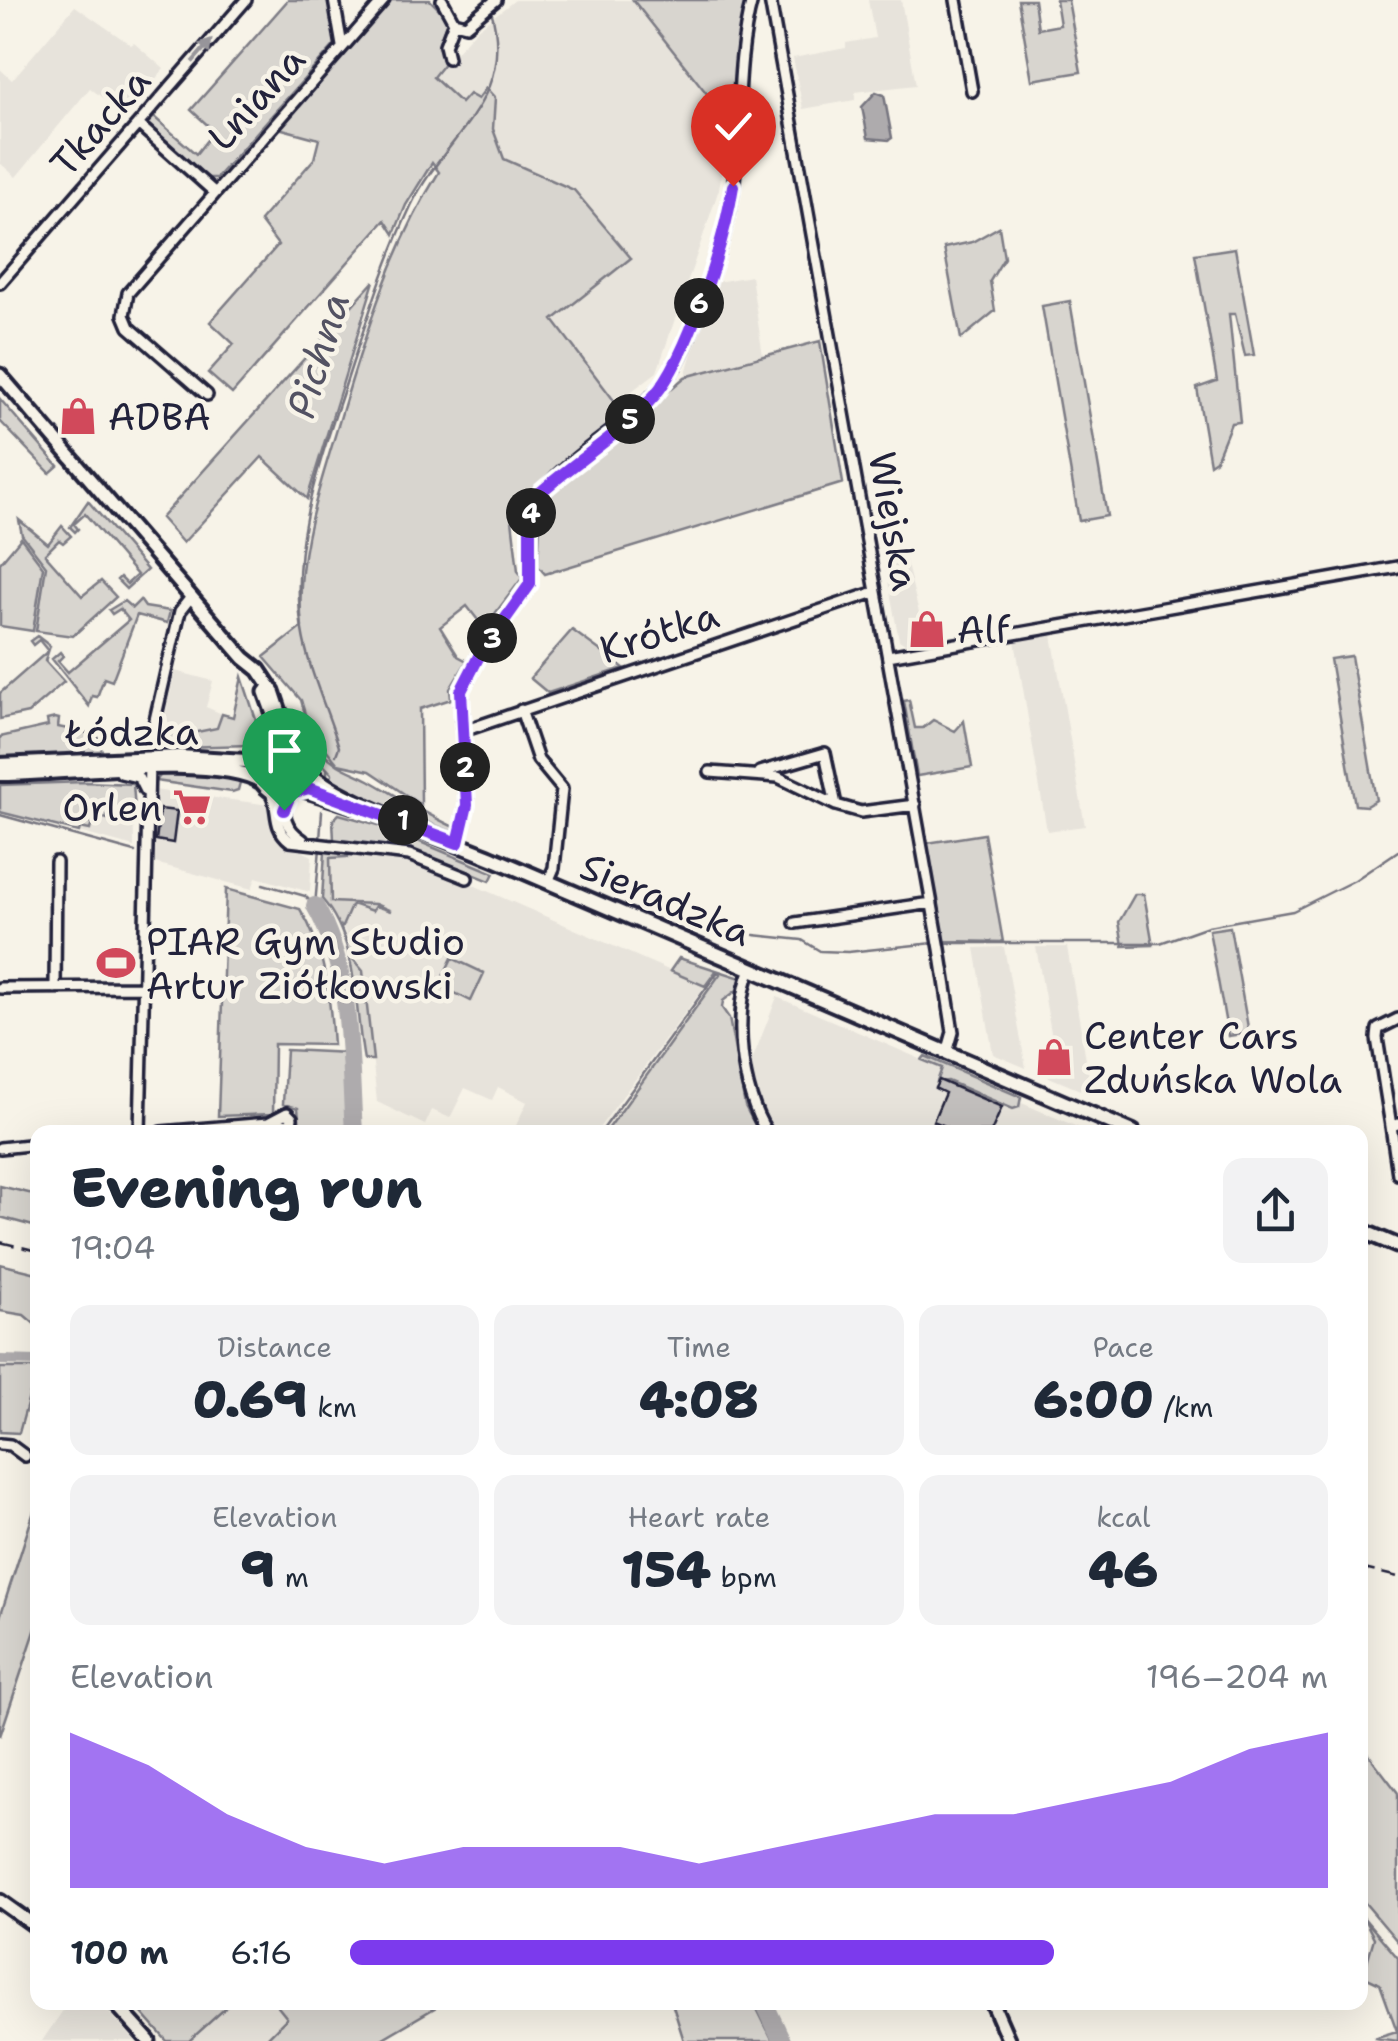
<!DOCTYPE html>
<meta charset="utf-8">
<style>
:root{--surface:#fff;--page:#f2f2f3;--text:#1f2937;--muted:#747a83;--accent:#7c3aed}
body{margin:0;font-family:"Shantell Sans",sans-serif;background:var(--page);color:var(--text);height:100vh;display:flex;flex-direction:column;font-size:38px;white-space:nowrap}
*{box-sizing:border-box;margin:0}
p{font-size:32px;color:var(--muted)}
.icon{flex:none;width:55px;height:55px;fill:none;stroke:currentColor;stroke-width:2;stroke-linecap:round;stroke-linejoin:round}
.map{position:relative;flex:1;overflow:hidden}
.drawer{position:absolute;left:30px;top:1125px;width:1338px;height:885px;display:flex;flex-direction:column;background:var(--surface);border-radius:20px;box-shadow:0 10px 40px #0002}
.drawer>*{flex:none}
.pin{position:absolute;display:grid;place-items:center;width:85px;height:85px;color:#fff;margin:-102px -42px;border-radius:50% 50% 50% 0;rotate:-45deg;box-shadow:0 0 10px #0007}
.pin .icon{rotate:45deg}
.km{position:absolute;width:50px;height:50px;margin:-25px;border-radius:50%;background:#222;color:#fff;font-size:28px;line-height:50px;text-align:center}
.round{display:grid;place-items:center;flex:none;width:105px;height:105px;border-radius:20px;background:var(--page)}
.overview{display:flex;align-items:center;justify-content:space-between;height:170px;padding:0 40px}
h1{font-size:55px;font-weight:800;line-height:75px}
.stats{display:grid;grid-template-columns:repeat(3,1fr);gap:15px;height:170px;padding:10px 40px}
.stats div{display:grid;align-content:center;border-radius:20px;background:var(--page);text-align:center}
.stats b{font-size:50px;font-weight:800}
.stats small{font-size:28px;font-weight:400}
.stats p{font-size:28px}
.chart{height:280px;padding:20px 40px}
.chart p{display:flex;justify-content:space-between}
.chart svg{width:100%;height:180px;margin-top:10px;fill:var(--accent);opacity:.7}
ul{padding:0 40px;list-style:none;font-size:32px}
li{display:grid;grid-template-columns:160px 120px 1fr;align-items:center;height:75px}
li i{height:25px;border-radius:12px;background:var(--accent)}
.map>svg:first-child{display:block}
.built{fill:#e7e3db}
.green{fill:#d8d5cf;stroke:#7d7c85;stroke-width:2.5}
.water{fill:#aeabad;stroke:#76747f;stroke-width:2.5}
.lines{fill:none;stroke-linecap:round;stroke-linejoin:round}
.stream{stroke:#76747f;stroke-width:2.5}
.canal{stroke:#aeabad;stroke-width:10}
.river{stroke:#aeabad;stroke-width:18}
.building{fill:#c2bfbd;stroke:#22223b;stroke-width:2.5}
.minor-casing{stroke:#22223b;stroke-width:16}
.tertiary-casing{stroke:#22223b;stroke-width:19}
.secondary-casing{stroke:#22223b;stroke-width:20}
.minor{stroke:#f7f3e8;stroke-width:9}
.tertiary{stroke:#f7f3e8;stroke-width:11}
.secondary{stroke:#f7f3e8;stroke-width:12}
.rail{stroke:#22223b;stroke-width:2.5;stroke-dasharray:15 8;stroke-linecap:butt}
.oneway{fill:#97959a}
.route-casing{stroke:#fff;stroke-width:20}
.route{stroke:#7c3aed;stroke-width:12}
.labels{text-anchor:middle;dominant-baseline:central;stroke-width:9;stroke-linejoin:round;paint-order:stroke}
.street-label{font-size:38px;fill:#22223b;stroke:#f7f3e8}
.poi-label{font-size:38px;fill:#22223b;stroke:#f7f3e8;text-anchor:start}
.water-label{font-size:40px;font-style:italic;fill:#535263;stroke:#f7f3e8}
</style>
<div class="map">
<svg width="1398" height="2041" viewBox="0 0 1398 2041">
<rect width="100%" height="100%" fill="#f7f3e8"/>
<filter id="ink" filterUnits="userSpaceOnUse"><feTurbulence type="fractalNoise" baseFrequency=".01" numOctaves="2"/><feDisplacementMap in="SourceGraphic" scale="20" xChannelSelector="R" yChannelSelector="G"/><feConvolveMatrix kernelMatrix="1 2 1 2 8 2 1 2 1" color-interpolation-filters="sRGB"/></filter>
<g filter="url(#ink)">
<path class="built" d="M515,0H633L730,123L719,189L657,372L616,403L396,118L476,30Z
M868,0H901L916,85L855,92V100L803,109L793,58L846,48V43L875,38Z
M75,6L131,45L134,43L164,69L125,115L90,88L16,177L0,163V69L12,80Z
M751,276L763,356L685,377L711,283Z
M906,561L920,616L928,615L932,641L907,645L899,640L885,565Z
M1052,635L1085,826L1047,831L1015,641Z
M175,671L213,681L206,707L222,714L217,728L176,736L165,717Z
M133,784L134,847L79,832L82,816Z
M153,790L270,805V821L277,838L312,856L310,892L256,877L252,889L155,863Z
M329,851L423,863L705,986L596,1132H513L527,1102L498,1087L492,1100L465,1088L450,1118L432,1110L425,1125L377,1102L363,971L331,902Z
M1004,947L1026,1068L993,1054L975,948Z
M1036,947H1067L1092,1095L1037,1072L1052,1038Z
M777,997L1089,1132H774L759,1109L751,1063Z
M68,2003H100L135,2041H42Z
M231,2003H275L288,2018L264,2041H189Z"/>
<path class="green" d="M288,0H329L338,41L216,178H208L147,124L154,117L196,154L214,131L191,110Z
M390,0H430L448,18L438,47L445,62L433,77L461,103L469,94L478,99L486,88L495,98L493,129L504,159L574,190L631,258L553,320L625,415L511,511L518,571L523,577L484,628L467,606L440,627L458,656L467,661L450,689L451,699L420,709L421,805L370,771L338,764L309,728L301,700L264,657L302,627C294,555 320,487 340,419C366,332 391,249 439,172L432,163L406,205L394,234L385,220L232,394L208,373L234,344L210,322L278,245L260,221L314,159L319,139L275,127Z
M633,0H746L730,123Z
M1018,0H1034L1038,29L1060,25L1056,0H1068L1081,72L1032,80Z
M999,227L1004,258L990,281L995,311L961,339L944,248L972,242Z
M1235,248L1254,355L1245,356L1235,314H1229L1240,422L1231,423L1216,460L1210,464L1197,388L1217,381L1195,254Z
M374,281L307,499L262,457L183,543L161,518Z
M1070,301L1107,516L1079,521L1042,306Z
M820,341L843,483L545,574L538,566L541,505L550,491L685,377Z
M0,399L58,466L50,473L0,421Z
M88,501L147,570L126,589L117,580L120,577L127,584L137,575L85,514L74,524L78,529L75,532L70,527Z
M19,520L48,544L62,526L71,536L63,543L59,540L45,554L82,596L101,581L116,597L73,636L36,631L46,566L22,535Z
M21,538L43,567L33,631L0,626V563Z
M140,600L145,607L170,611L167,623L137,615L112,681L104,678L97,697L92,696L89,706L52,659L60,652L63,656L58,661L68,672L129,620L120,609L112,614L109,610L124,601L132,608Z
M572,630L624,668L548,693L530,678Z
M37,636L50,646L45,661L64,682L28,713L0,719V693L48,651L39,640L33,645L30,641Z
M1351,656L1376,800L1366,806L1355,805L1330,659Z
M242,677L260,732L251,745L143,748L145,738L157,746L165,742L167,728H171L177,736L217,728L222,714L233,717Z
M909,700L915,728H923L933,720L955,731L964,721L972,767L917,776L904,701Z
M55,718L59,719L58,727L97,735L104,757L0,762V737L48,726L47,720Z
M322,751C337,768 350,770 369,780C399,797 425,814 456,828L450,831L330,784L332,774L318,759Z
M266 770a17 17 0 1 1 34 0a17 17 0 1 1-34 0Z
M164,771L242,775L238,790L232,792L156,781Z
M84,782L133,784L135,810L109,808L107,819L94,815L90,830L80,828L79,832L0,812V785Z
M339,814L382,826L494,873L490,881L416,851L334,840L333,820Z
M984,834L1003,942L944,941L927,843Z
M329,851L344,852L348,857L330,858L331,902L375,904L391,911L375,906L372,911L352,904L341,929L345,939L359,946L353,959L363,971L373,1060H364C354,1007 359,942 322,899L325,852Z
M226,889L300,909C326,950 330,998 333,1045L274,1044L273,1114L218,1116Z
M1135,894H1144L1153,945L1123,946L1119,922Z
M1230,927L1249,1033L1228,1036L1209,930Z
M452,958L484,973L471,1001L439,985Z
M679,958L741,978L737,990L723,1001L722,1008L729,1018L745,1106L757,1129L754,1132H606L720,974L716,971L705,986L670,971Z
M286,1050L348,1053L354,1132H235L300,1128L298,1108L283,1104Z
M925,1056L1021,1097L1019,1107L1013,1109L948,1081L937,1082L942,1068L922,1060Z
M0,1186L37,1195V1227L0,1217Z
M0,1264L37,1273V1326L24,1315L0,1311Z
M0,1368H37L19,1433L0,1432Z
M37,1502V1625L0,1736V1617Z
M1360,1730L1369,1755L1398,1793V1942L1360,1897Z
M1363,1917L1398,1958V2041L1374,2038L1397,2031L1380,1984L1363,1976L1374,1938Z
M133,2003H132H231L189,2041H167Z
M275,2003H443L378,2041H264L287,2018Z
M672,2003H754L773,2041H684Z"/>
<path class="water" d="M876,92L884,95L892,138L889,140L868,138L862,107Z"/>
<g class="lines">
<path class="stream" d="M336,755L339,747C327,709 308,669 302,630C288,542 321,460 348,377C367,319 385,262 411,206C444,135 517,101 491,10
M327,776V769
M0,815L135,852
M320,840L322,811
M263,884L305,896L315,906
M315,906L320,848
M754,935L802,940L820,951L848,952L934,943
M943,943H1160L1208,926L1293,911L1355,880L1398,851
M601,1132L717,973"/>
<path class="canal" d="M0,1360L38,1361"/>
<path class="river" d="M315,906C353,970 349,1060 354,1132
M764,2002L782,2041"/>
</g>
<path class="building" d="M160,809L177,811L173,843L156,840Z
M1052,1041L1068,1048L1057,1073L1041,1066Z
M939,1080L1002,1107L991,1132H959L933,1121L945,1093L935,1088Z"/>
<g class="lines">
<g class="minor-casing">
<path id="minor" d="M334,0L342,46
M442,0L454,22L445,45L448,58
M770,0L940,949L953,1032L947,1053
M956,0L972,91
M454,22L466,25L496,0
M138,124L213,191
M0,283L246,0
M207,395L129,327L124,315L128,293L384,0
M888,656L1398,567
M521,710L538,760L562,789L554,868L548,882
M463,731L875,592
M152,733L180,611L191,597
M710,772L778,777L836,805L861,812L915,805
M760,772L825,753L836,805
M121,773L138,777L145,791
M269,789C281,807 270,826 290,841L409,855L467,878
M291,793C278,811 286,829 303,840
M458,843L467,805L461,691L479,656L530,583V516C551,454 649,425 680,357C698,320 728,229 733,190C741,127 735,62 752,0
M795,923L932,903
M751,969C732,1012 741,1093 767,1132
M0,988L141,987
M55,988L56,862
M1398,1124L1391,1126L1398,1174
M1391,1126L1377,1038L1378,1029L1398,1019
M140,1132L149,765
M161,1132L268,1123L291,1125L292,1118L287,1113L268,1123
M0,1148L38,1144
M0,1444L10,1445L25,1456"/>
</g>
<g class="tertiary-casing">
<path id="tertiary" d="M0,375L244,658L259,670L273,691L292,748
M265,692L273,714L272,750
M0,1901L38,1928
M114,2002L149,2041
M992,2002L1009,2041"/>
</g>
<g class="secondary-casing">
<path id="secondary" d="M259 770a24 24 0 1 1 48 0a24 24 0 1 1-48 0Z
M0,765L179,757L246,761L264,756
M307,769C327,798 458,843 497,860C710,950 921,1042 1133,1132
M0,774C56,774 221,753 262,782
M299,788L352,805
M1360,1230L1398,1246"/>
</g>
<use href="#minor" class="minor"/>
<use href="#tertiary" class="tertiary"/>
<use href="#secondary" class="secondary"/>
<path class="rail" d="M0,1242L38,1251
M1360,1568L1398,1577"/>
</g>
<defs><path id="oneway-solid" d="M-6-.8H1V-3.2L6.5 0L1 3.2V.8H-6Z" transform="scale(2.5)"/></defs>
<use class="oneway" href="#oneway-solid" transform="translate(202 51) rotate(-49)"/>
</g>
<g class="lines" filter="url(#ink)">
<g class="route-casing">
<path id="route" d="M284,810L291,793L309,788L458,843L467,805L461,691L479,656L530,584V516L541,492C577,460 622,433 654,396C688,358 725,239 733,186"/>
</g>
<use href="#route" class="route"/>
</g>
<defs>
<g id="shop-bare" transform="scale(3)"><path d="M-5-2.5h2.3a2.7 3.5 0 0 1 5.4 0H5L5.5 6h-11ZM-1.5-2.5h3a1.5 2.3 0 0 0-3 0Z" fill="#d1495b" stroke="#f7f3e8" stroke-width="2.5" paint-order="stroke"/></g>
<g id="supermarket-bare" transform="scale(3)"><path d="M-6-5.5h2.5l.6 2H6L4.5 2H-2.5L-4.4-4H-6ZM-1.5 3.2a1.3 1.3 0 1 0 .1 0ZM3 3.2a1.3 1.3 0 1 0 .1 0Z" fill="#d1495b" stroke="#f7f3e8" stroke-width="2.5" paint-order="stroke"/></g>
<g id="stadium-bare" transform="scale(3)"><path d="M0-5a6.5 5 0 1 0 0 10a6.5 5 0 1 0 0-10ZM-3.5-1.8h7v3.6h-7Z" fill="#d1495b" stroke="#f7f3e8" stroke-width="2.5" paint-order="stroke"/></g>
</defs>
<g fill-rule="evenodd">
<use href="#shop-bare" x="78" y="416"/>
<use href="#shop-bare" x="927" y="629"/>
<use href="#supermarket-bare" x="192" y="807"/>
<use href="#stadium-bare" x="116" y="963"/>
<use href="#shop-bare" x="1054" y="1057"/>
</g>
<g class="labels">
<g class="street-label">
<text transform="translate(256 98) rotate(-48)">Lniana</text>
<text transform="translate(100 122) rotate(-49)">Tkacka</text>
<text transform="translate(894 521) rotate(80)">Wiejska</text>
<text transform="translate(659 632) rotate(-18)">Krótka</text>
<text transform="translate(132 732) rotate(-1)">Łódzka</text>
<text transform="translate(666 899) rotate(23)">Sieradzka</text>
</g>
<g class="poi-label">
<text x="108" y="416">ADBA</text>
<text x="957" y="629">Alf</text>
<text x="162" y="807" text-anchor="end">Orlen</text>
<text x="146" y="941">PIAR Gym Studio<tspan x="146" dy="44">Artur Ziółkowski</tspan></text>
<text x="1084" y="1035">Center Cars<tspan x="1084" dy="44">Zduńska Wola</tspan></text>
</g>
<g class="water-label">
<text transform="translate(318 355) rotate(-73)">Pichna</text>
</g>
</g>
</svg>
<div class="pin" style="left:284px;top:810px;background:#1e9e55"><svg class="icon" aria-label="arrive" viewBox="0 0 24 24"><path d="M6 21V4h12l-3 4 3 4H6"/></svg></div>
<div class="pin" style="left:733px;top:186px;background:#d93025"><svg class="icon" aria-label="check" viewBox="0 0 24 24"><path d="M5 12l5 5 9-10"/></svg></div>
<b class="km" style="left:403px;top:820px">1</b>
<b class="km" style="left:465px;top:767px">2</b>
<b class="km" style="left:492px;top:638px">3</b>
<b class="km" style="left:531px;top:513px">4</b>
<b class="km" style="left:630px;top:419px">5</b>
<b class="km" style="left:699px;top:303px">6</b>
<section class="drawer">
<div class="overview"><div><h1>Evening run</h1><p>19:04</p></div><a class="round"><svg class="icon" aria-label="share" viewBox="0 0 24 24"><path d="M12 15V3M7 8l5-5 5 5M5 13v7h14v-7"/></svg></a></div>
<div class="stats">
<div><p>Distance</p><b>0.69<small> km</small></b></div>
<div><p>Time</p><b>4:08</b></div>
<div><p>Pace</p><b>6:00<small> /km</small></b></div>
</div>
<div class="stats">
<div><p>Elevation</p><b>9<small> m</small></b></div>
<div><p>Heart rate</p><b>154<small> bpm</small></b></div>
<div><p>kcal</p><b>46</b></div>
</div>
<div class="chart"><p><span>Elevation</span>196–204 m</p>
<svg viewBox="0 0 160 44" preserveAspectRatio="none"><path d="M0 44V6L10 14L20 26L30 34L40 38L50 34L60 34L70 34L80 38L90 34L100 30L110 26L120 26L130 22L140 18L150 10L160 6V44z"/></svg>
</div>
<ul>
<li><b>100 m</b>6:16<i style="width:72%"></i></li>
</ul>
</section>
</div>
